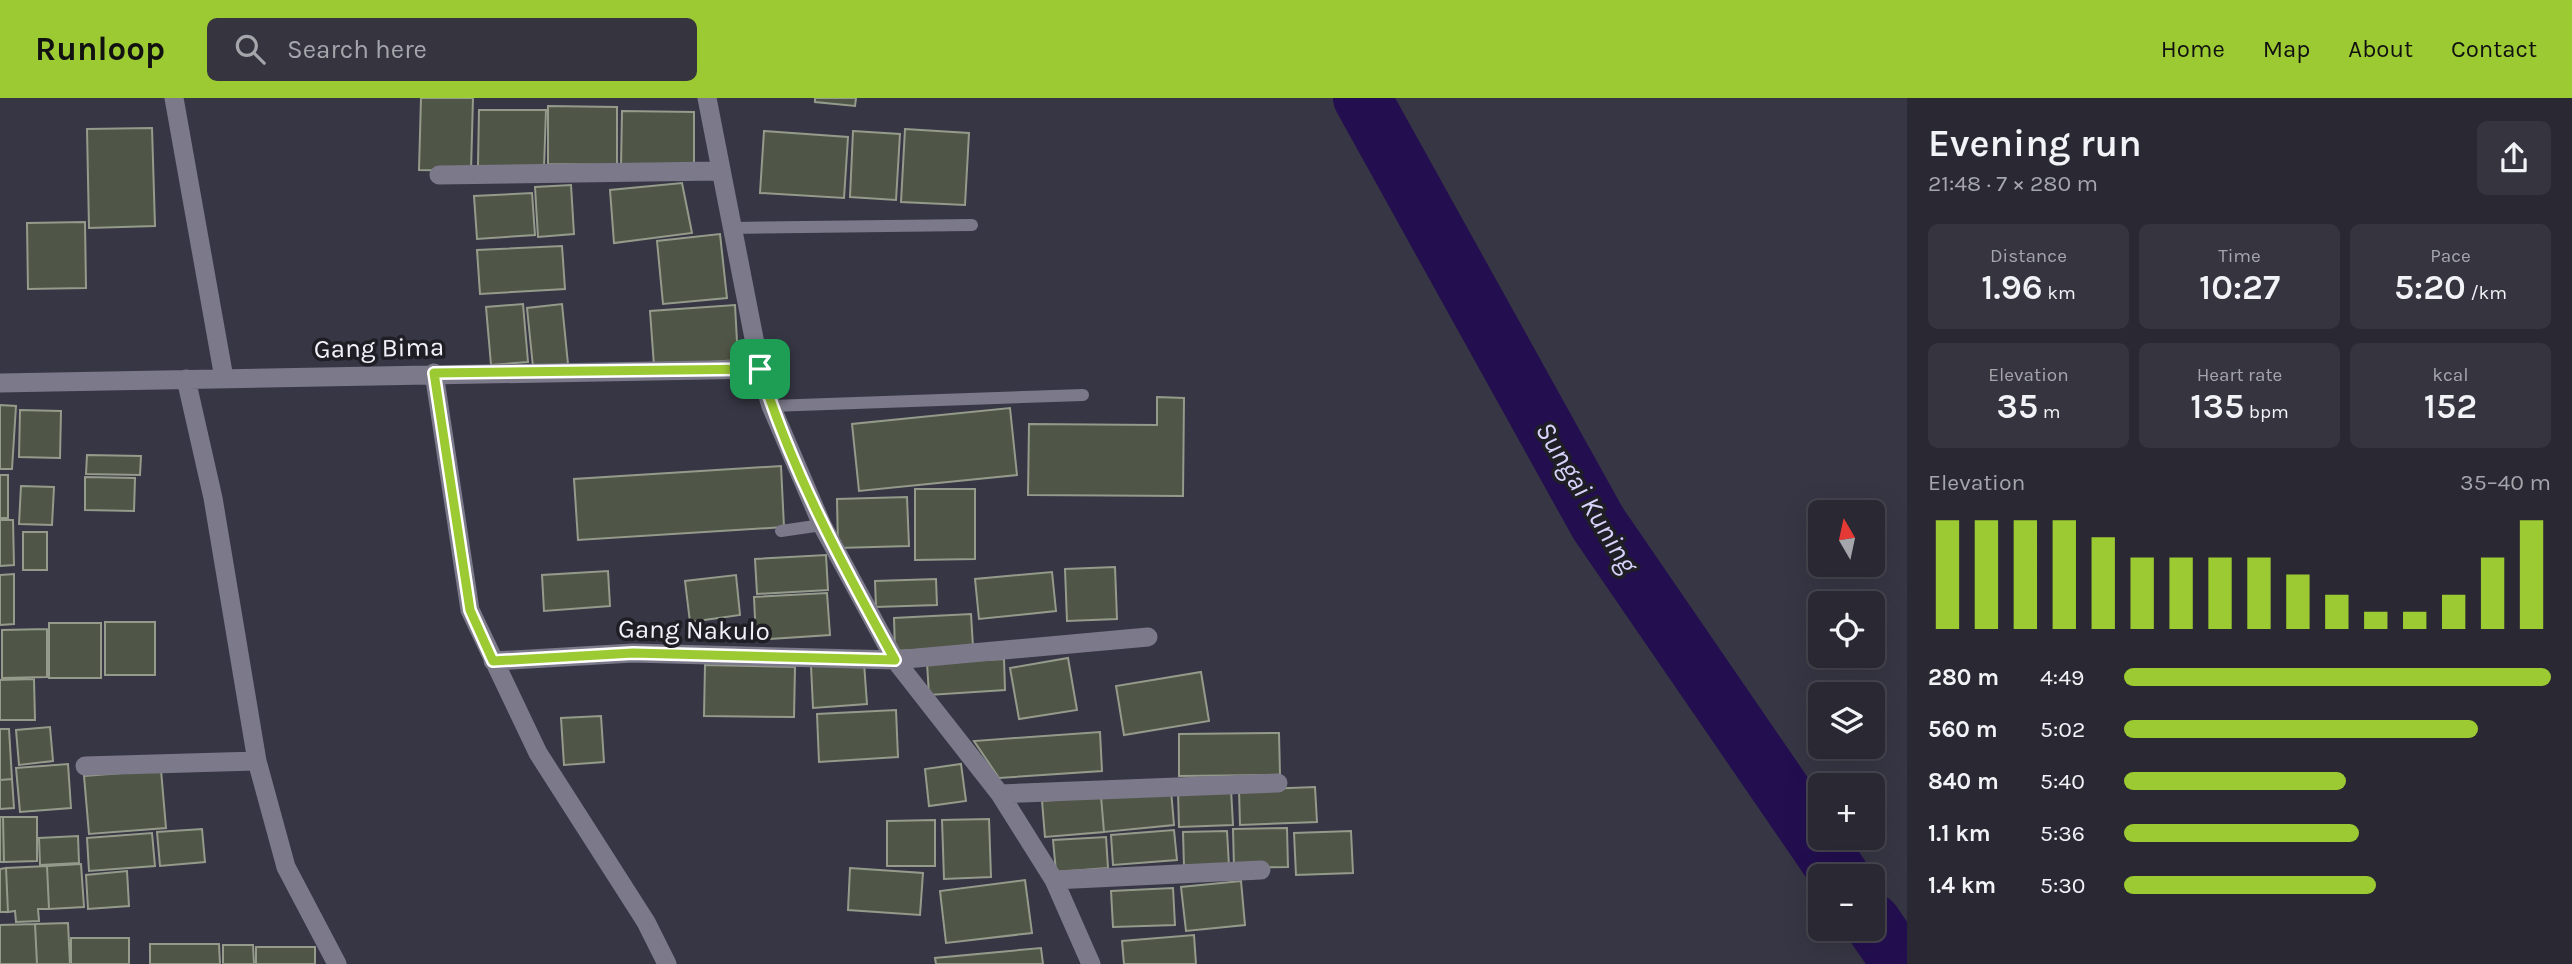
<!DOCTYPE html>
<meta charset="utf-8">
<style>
:root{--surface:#292833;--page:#35343f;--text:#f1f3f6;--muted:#a5a6ac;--line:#45444e;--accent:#9cca32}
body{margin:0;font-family:Karla,sans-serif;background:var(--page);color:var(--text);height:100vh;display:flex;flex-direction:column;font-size:26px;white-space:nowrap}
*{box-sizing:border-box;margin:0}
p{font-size:23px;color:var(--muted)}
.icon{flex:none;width:38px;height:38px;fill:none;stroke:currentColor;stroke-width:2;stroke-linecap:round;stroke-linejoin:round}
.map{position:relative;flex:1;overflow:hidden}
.sheet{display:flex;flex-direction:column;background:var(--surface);width:665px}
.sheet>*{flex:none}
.needle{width:46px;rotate:351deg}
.controls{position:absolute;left:1808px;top:402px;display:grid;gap:14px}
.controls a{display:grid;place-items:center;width:77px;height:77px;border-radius:10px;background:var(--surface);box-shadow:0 7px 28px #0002,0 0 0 2px var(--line);font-size:35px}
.pin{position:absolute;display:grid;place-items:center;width:60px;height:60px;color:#fff;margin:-30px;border-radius:14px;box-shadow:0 4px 10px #0006}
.round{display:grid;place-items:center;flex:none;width:74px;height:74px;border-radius:10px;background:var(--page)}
.summary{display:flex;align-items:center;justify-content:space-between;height:119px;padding:0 21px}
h1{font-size:38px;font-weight:600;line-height:52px}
.figures{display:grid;grid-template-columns:repeat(3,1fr);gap:10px;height:119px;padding:7px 21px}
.figures div{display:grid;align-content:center;border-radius:10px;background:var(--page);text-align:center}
.figures b{font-size:35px;font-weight:600}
.figures small{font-size:19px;font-weight:400}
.figures p{font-size:19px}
.chart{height:196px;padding:14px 21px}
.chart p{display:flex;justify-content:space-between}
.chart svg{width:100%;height:126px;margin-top:7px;stroke:var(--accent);stroke-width:6}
ul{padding:0 21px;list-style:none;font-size:23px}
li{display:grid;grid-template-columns:112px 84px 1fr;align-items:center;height:52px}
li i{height:18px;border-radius:9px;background:var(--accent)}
header{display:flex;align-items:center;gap:42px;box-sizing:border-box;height:98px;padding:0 35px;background:var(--accent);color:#111}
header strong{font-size:33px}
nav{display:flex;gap:38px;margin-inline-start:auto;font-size:24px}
.search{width:490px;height:63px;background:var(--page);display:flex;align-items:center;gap:18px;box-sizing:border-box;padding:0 24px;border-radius:10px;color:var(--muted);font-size:26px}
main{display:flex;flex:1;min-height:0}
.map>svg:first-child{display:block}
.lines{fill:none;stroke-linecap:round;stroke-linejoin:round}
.river{stroke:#230f50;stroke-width:58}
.building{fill:#505647;stroke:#949b8b;stroke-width:2}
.service{stroke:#7b798a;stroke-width:12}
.minor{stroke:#7b798a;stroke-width:19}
.route-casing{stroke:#fff;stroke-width:14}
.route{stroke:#9cca32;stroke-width:9}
.labels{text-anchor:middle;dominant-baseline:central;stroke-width:7;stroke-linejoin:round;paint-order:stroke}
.street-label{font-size:26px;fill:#f2f1fa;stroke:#1f1e25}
.water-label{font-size:28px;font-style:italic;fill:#d5d1f9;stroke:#1f1e25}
</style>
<header>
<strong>Runloop</strong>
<div class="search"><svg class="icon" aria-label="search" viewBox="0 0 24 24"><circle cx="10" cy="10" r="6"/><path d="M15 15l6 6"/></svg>Search here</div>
<nav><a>Home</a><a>Map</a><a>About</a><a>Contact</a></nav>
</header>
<main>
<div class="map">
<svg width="1907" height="866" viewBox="0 0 1907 866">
<rect width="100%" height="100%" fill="#373644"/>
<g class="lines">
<path class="river" d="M1362,0L1598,425L1841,779
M1872,824L1901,866"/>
</g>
<path class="building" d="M421,0H473L471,73L419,72Z
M815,0H856L855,8L815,4Z
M548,8L617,9V67L548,66Z
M479,12H546L544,70L478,68Z
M622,13L694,14V70L621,69Z
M152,30L155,128L89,130L87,31Z
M905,31L969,35L965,107L901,104Z
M764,33L848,39L844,100L760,95Z
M853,33L900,36L896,102L850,99Z
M682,85L692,135L614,145L610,92Z
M571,87L574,136L538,139L535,89Z
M532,95L535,137L477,141L474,98Z
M85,124L86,190L28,191L27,125Z
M720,136L727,200L663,206L657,143Z
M562,148L565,191L480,196L477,152Z
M523,206L528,264L491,267L486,209Z
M562,206L568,266L533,269L527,210Z
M735,207L738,262L654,268L650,213Z
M1157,299L1184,300L1183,398L1028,397L1029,326L1157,327Z
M0,307L16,308L12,371H0Z
M1010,310L1017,377L859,393L852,326Z
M20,312L61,313L60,360L19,359Z
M87,357L141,358L140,377L86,376Z
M781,368L784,429L578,442L574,381Z
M0,377H8V420H0Z
M85,379L135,380L134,413L85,412Z
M21,388L54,389L52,427L19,426Z
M915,391H975V461L915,462Z
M907,399L909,448L838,450L837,401Z
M0,422H13L14,467L0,468Z
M23,434H47V472H23Z
M826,457L828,492L757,496L755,461Z
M1115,469L1117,521L1067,523L1065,471Z
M608,473L610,508L544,513L542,477Z
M1052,474L1056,513L979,521L975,481Z
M14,476V526L0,527V477Z
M736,477L740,517L690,524L685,483Z
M936,481L937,507L876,509L875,483Z
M827,495L830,537L756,542L754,499Z
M971,516L973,549L895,553L894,520Z
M105,524H155V577H105Z
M49,525H101V580H49Z
M47,531V579L2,580V532Z
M1068,560L1077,612L1019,621L1010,570Z
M1004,561L1005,592L929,597L927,565Z
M864,565L867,606L813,610L811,568Z
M705,567L795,569L794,619L704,618Z
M1201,574L1209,623L1124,637L1116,588Z
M34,581L35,622H0V582Z
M896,612L898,659L819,664L817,616Z
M601,618L604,664L564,667L561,620Z
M50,629L53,663L19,667L16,632Z
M0,631H9L12,681L0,682Z
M1100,634L1102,673L999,680L974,643Z
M1279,635L1280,677L1179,678V636Z
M68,666L71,710L20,714L16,670Z
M961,666L966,703L929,708L925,671Z
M161,672L166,730L89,736L84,678Z
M12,681L14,710L0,711V682Z
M1315,689L1317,724L1240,727L1239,692Z
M1231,691L1233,727L1179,729L1178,693Z
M1171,692L1174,727L1104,734L1101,698Z
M1101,698L1104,734L1045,739L1042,703Z
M0,719H3L4,764H0Z
M3,719H37V763L4,764Z
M989,721L991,779L944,781L942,722Z
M935,722V768H887V723Z
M1287,730L1288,769L1234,770L1233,731Z
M202,731L205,764L160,768L157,734Z
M1174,732L1177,762L1113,767L1111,737Z
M1227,733L1229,768L1184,769L1183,734Z
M1351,733L1353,775L1296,777L1294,735Z
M152,735L155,768L89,773L87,740Z
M78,738L79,765L40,767L39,740Z
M1106,739L1108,770L1056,774L1053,742Z
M81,766L84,809L49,811L47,768Z
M47,768L49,811H38L39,823L16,824L15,813L8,814L6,770Z
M6,770L8,814H0V771Z
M850,770L923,775L920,817L848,812Z
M127,773L129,808L88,811L86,777Z
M1025,782L1032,835L946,845L940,793Z
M1241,783L1245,827L1186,833L1181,789Z
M1173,790L1175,827L1113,829L1111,793Z
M68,825L70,866H37L35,826Z
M35,826L37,866H0V827Z
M1194,837L1196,866H1124L1122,843Z
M71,840H129V866H71Z
M150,846H219L220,866H150Z
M223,847H253L254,866H223Z
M256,849H315V866H256Z
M1041,850L1043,866H936L935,860Z"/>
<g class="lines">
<path class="service" d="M731,130L972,127
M771,308L1083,297
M781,433L822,427"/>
<path class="minor" d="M174,0L224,280
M707,0L760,271L771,308L822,427L895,562L1000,696L1054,782L1091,866
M439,77L719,73
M434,275L470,512L538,655L646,824L667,866
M186,281L213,400L257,663L286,769L337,866
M0,285L760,271
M493,563L633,555L895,562L1148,539
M85,668L257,663
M1000,696L1278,685
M1054,782L1261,772"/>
</g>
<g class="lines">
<g class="route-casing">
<path id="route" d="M760,271C792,374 843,468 895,562L633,555L493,563L470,512L434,275Z"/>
</g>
<use href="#route" class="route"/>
</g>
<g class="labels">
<g class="street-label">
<text transform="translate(379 250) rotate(-1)">Gang Bima</text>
<text transform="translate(694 532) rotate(1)">Gang Nakulo</text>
</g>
<g class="water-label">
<text transform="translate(1587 399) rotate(59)">Sungai Kuning</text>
</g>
</g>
</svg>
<div class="controls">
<a><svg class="needle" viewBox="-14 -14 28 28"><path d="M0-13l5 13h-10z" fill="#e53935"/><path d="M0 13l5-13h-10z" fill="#a5a6ac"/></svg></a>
<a><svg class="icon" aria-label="locate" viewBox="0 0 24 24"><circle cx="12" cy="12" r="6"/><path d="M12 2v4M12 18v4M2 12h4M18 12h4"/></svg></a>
<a><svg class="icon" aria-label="layers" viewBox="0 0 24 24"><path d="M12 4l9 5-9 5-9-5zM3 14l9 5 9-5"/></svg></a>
<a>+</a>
<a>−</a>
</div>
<div class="pin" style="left:760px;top:271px;background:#1e9e55"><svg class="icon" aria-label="arrive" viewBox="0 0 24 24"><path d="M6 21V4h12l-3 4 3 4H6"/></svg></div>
</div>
<section class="sheet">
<div class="summary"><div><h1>Evening run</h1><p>21:48 · 7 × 280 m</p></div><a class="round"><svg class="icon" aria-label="share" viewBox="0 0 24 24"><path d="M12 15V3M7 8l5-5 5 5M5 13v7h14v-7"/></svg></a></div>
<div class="figures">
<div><p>Distance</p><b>1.96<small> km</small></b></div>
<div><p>Time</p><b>10:27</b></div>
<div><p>Pace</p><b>5:20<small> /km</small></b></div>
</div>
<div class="figures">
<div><p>Elevation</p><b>35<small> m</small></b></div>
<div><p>Heart rate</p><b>135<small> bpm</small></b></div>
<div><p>kcal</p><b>152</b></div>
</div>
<div class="chart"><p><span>Elevation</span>35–40 m</p>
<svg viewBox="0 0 160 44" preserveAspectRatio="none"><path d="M5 44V6M15 44V6M25 44V6M35 44V6M45 44V12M55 44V19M65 44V19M75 44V19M85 44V19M95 44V25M105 44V32M115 44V38M125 44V38M135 44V32M145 44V19M155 44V6"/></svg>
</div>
<ul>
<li><b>280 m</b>4:49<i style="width:100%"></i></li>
<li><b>560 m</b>5:02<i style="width:83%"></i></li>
<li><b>840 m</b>5:40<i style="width:52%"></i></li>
<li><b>1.1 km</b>5:36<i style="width:55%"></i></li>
<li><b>1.4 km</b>5:30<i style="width:59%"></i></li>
</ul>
</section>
</main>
